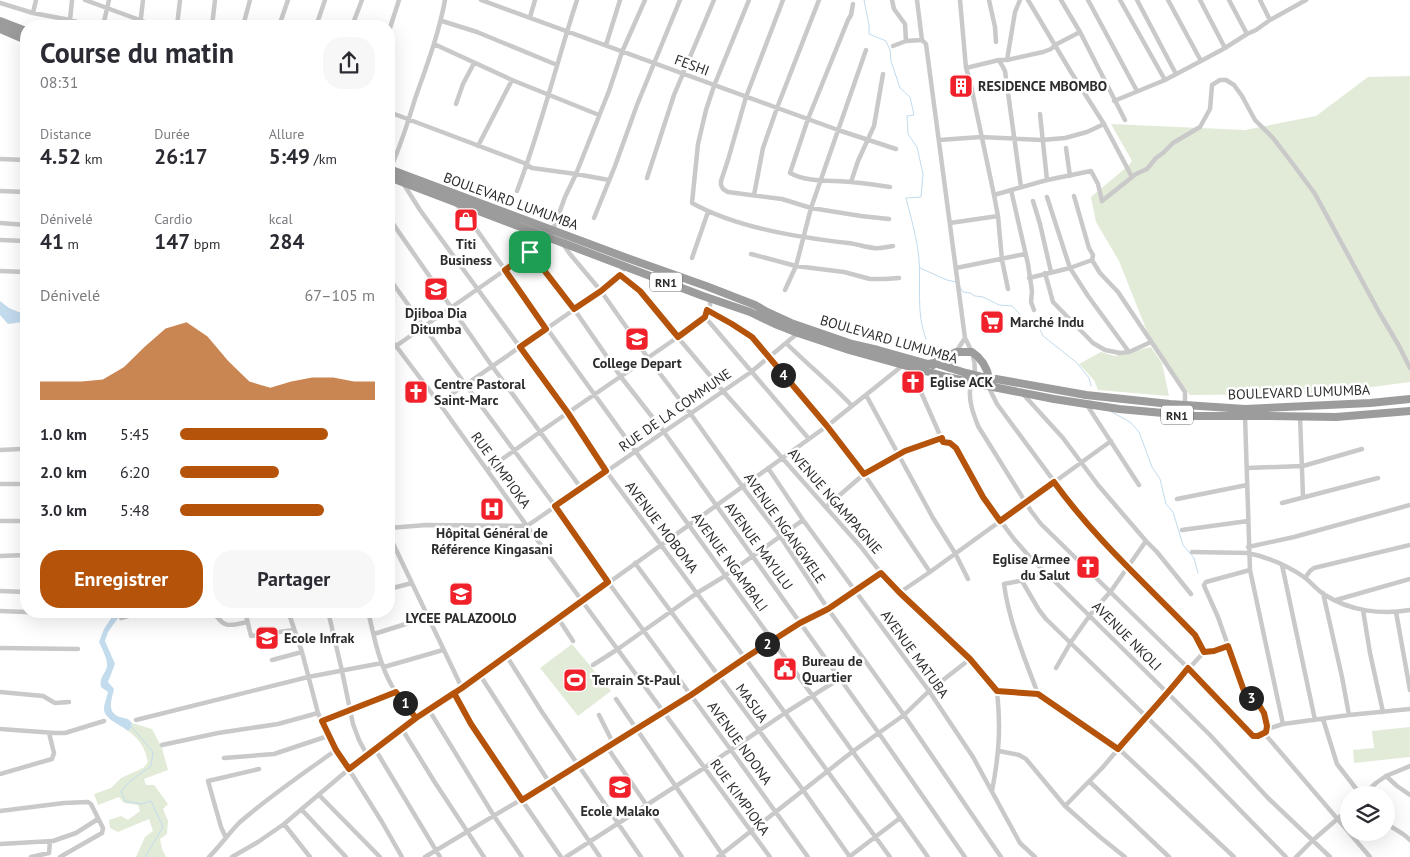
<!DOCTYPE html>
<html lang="fr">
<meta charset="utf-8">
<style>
:root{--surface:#fff;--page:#f7f7f7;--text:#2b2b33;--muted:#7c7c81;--accent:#b45309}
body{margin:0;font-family:"PT Sans",sans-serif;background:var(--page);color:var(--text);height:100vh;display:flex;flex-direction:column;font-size:19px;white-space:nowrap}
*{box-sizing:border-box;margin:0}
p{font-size:16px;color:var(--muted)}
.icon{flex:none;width:28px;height:28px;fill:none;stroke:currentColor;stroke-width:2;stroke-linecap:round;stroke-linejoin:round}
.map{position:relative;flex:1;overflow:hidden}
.details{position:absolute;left:20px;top:20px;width:375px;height:598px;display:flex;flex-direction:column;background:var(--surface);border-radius:20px;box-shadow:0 5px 20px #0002}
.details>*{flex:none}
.buttons{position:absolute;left:1340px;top:786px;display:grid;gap:10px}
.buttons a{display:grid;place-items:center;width:55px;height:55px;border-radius:50%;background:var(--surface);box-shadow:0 5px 20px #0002;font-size:25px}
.pin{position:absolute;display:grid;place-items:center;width:42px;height:42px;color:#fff;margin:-21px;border-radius:10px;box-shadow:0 2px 8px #0006}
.km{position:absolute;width:25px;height:25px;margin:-12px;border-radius:50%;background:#222;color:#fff;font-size:14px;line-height:25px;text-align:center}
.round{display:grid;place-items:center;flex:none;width:52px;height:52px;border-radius:20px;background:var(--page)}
.headline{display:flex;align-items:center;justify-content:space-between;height:85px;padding:0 20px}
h1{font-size:28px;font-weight:700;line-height:38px}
.stats{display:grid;grid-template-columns:repeat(3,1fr);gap:8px;height:85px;padding:5px 20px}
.stats div{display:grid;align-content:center}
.stats b{font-size:21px;font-weight:700}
.stats small{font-size:14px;font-weight:400}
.stats p{font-size:14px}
.chart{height:140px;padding:10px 20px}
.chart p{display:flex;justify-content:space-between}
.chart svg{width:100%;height:90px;margin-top:5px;fill:var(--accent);opacity:.7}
.primary-button{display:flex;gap:10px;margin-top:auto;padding:10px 20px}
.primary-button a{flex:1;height:58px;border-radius:20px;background:var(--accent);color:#fff;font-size:20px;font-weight:700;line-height:58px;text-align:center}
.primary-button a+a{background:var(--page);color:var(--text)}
ul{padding:0 20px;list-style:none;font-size:16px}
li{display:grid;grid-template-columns:80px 60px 1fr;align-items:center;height:38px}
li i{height:12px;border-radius:6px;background:var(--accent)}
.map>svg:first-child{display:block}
.green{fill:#e2ebd8}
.water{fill:#c2dbed}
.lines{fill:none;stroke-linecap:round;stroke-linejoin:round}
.stream{stroke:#c2dbed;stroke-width:1}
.minor{stroke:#c9c9c9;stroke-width:4.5}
.trunk{stroke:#9c9c9c;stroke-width:8}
.route-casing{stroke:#fff;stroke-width:10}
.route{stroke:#b45309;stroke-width:6}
.labels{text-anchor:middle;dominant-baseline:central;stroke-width:5;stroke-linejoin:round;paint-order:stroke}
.shield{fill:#fff;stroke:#6b6b6b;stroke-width:1}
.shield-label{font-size:12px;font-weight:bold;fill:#2c2c2c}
.street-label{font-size:14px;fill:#2c2c2c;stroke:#fff}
.poi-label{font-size:14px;font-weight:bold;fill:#2c2c2c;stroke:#fff;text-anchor:start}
</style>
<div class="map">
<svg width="1410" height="857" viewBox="0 0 1410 857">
<rect width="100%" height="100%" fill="#fff"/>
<path class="green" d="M1410,76V382L1318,394L1190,395L1152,344L1119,261L1096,222L1091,197L1128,166L1132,161L1111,124L1245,130L1316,116L1368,77Z
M1151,347L1162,363L1169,396L1098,390L1094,380L1079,364L1101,352L1115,356Z
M572,644L611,691L578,716L540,668Z
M132,723L152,729L162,748L168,770L144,779L146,785H154L168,804L163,809L168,821L167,834L160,839L162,849L166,857H136L145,837L153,831L149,819L118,832L110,828L109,820L121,816L128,820L140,811L138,805L124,803L119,797L98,805L94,794L111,788L121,778L143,768L148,762C144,746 141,741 128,731L131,728Z
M1410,727V757L1354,763L1353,750L1374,748L1372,731Z"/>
<path class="water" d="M0,301L9,308L26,315V323L22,322L8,324L0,315Z
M116,611H123L108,632L105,641L115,664L108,682L114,689C110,705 106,716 128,719L132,723L131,728L128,731C121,725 104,719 104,709C104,704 107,697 108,692L101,687C99,678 105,674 107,667C108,659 102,649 99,642L104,629Z"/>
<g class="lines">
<path class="stream" d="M864,0L869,25V34L886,41L890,50L891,61L900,88L910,97L914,115L907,116L908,134L917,147L923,174L921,197L906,198C911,218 917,238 919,259C921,285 916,314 926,339
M920,268L947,280L956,282
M960,287L963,292L970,293L975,296L983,297L999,305L1012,306L1018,312L1021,318L1028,325L1032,323L1038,325L1043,336L1076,362L1089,378L1091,386
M1110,411L1130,422L1139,432L1152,467L1160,479L1166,504L1173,512L1183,545L1194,558L1198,573
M131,726L153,752L151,766L130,781L121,791L125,801L142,804L151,801L163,827L145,857"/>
<path class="minor" d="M85,0L156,26
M481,0L838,130L896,149
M749,0L714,86L706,110L698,144L692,203C737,228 797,237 848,243C857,244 865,247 874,248C880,249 887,247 893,246
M783,0L746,97L728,160L721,181V185L723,189L728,192L782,199L811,208L861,216L889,219
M892,0L894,9L905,24L906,41
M917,0L922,40L926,44L965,338C971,349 977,362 974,376C972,381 970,385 970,391C969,403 974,415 978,426L1031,511L1041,524L1188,668L1253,736L1257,737L1264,733L1267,729L1283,724L1349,715L1410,709
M960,0L966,68L970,81L994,195L998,216L1002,260L1008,289
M989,0L995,27L996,42
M1028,0L1071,72L1104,124L1132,177
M1061,0L1080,32L1125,120
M1088,0L1137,91
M1120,0L1165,80
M1137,0L1176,74
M1168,0L1201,61L1225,48
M1200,0L1225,48L1247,34
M1229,0L1247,34L1256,30L1270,20
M1260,0L1270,20L1306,0
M0,3L33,13L70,20L92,26
M853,4L851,15L848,20L808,119L790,173C809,183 831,180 851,182C864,183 877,185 890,187
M33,13L36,0
M530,17L535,0
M442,21L477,32L557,65
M70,26V20L72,0
M103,26L109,0
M140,26L143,0
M177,26L180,0
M212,26L215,0
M243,26L250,0
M279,26L288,0
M316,26L325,0
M352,26L362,0
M389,31L399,0
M434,44L512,80L599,115
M606,45L620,0
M893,46L906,41L922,40
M999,60L1005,71L1021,187
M1007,60L1015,12L1020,0
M966,68L999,60H1007L1043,52L1051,49L1055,45L1080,32
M1114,101L1165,80L1201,61
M456,104L463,84L474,63
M389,112L524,163L532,168L576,174L609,180
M1040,114L1047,180
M939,140L981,137L1042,140L1065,138L1087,132L1104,124
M478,146L512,80
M1066,148L1070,176
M0,159L26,160
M390,169C401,146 408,121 416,96C427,65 439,33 445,0
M647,178L674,95L714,0
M851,182L858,161L874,126L883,74
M403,183L420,210L568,413L606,471L745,658L890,857
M1011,190L1028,264L1032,291L1031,302L1034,310
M0,191L26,192
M517,191C541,129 556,64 577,0
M754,195L763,148L777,108L819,0
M994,195L1047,180L1091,171L1098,184L1102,201
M1074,196L1089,248L1093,255L1092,260L1100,273L1118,292L1185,392V405
M1047,197L1070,268L1088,296L1129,352L1151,342
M1033,201L1040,224L1051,272
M1102,201L1136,174L1147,169L1156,158L1163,153L1173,143L1200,127L1210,109L1212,85L1220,80H1226L1234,85L1242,96L1255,120L1273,138L1293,164L1315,194L1379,312L1399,346L1410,368
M456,204L467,216C618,431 776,642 928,857
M389,218L492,366L581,488
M594,218L615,166L637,105L680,0
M0,223L26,225
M950,223L998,216
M0,240L26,241
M563,244L570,254L601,291L648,358L690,413L742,486L780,536L828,609L904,715L1001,857
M530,252L574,309L621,377L664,432L878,732L965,857
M751,254L796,266L844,272L870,279H885L899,278
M692,258L708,212
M625,266L620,275L639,291L723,391L861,547L881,573L899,593L970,659L997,691L1038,694L1119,749L1234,857
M956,268L1025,254
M0,271L26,272
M1045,273L1053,302L1093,343L1105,350L1120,353L1129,352
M389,278L465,384L555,506L608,582L731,750L808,857
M1029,278L1070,268L1092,260
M785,290L796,266L811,208L866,50
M707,310L731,324L741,331L752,337L827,426L864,474L930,572
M705,317L809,439
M389,340L396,346L439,403L527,526L770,857
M786,343C808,365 832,384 852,406
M396,346L505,270L548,237L553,230L565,197L576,174L609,91L622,52L645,0
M949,370L956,352L965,338
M913,374L943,442L950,443L956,448L983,497L1014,539L1028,555L1210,735L1268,798L1330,857
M988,386L997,404L1079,515L1098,537L1195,635L1204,652
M1023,394L1063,438L1098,485L1146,541L1157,552L1191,594
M866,395L933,518L955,553L968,579
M439,403L601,291L620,275
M1087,405L1139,485
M1245,416L1250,570L1283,724
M1300,416L1303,497
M0,450L21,449
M768,468L803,520L929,691L973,757L1020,843L1035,857
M1247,468L1303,466L1362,449
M487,470L540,432L678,337L705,317L707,310L710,306V299
M0,484H23
M1177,499L1247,485
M1282,503L1378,478
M826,507L864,474L905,451L941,438
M0,521H23
M389,528L426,525L527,526L751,372L798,333
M1182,530L1248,521
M389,535L462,688
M1248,547L1294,537L1410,505
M1192,552L1248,553C1267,557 1288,566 1304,577C1312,583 1317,590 1325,595C1350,611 1381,615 1410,610
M0,556L26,555
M635,563L803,790L850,857
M1282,565L1315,720
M1250,570L1206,582L1204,585L1205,588L1218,617L1244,691L1262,708L1264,713L1267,729
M1305,578L1310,571L1314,568L1410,545
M1022,581L1039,610L1046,619L1194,763L1286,857
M389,589L412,583
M0,591L26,592
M899,593L930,572L1111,441
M1323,593L1342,677L1349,715
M1336,600L1410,579
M1363,610L1370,653L1383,712
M0,611L103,615
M213,611C224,629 229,626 247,622
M245,611L251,636L294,630
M288,611L302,652L318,713L328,736L382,822L402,857
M328,611L342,671L353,724L359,740L367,755
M368,611C374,637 379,663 392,686C399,698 408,708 416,718
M1396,612L1410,690
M121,618L146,611
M558,618L573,641
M374,634L428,617
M0,648L78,649
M1204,652L1214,651L1229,646
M506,655L542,712L641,857
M272,660L302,652
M593,665L618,649L697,593L725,576L803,520
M384,667L443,650
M1056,668L1071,642L1090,615L1111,591L1146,541
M480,675L549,782L600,857
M0,692L43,696L55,703L69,702
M454,693C486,750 524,803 561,857
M1038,694C1025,659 1009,622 1004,584L1035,578L1045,572
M616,699L724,857
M429,710L494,816L522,857
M599,715L613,743
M1323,719L1337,764L1361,795
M136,720L308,677L382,663
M322,721L396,692
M0,729L55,733H65L104,721
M402,729L434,781L484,857
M1264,733L1370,857
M162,745L218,733L278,724L318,713
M375,749L440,857
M999,751L1019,755L1026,759L1065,806L1100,837L1125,857
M224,758L274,754L328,736
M0,774L52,759L54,753L49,733
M1386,776L1397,786L1410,795
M1090,782L1169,857
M992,791C999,755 1001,727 997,691
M319,795L380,857
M1363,795L1376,783L1386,776L1410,766
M1065,806L1103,767L1146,716L1204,652
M302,810L346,857
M0,811L64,803L88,802L91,804L103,828L102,833L60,857
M1386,822C1394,831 1401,830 1410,840
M284,824L310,857
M226,838L221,827L208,781L259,769
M0,844L53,841L76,833L98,819
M31,857L49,853L50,841
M209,857C220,846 229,833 240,822C270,796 304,773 336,750
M232,857L258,842L284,824L349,769L416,718L462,688L827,426L902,366
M425,857L522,799L607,747
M566,857L704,768L785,713L839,679
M682,857L607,747L691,695L745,658L800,623L828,609L881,573
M718,857L852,752L904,715L929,691L970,659
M849,857L900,818
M1296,857L1313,840L1349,809"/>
<path class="trunk" d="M0,21L26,31
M0,29L26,40
M389,169L627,258L706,286L755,305L767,312L791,323L852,344L878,350L928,364L934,363L966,373L994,380L996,379L1086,395L1170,404L1245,409L1370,403L1410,399
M389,177L703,296L750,312L775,324L798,333L849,350L903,365L947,377L988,386L1054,399L1119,409L1196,416H1269L1336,417L1410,411
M933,365L934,363L956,352H972C981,358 987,368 989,378"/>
</g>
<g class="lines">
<g class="route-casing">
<path id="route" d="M530,252L505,270L546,329L520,347L568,413L606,471L555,506L608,582L462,688L416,718L396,692L322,721L336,750L349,769L416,718L454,693L471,724L522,800L691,695L745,658L800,623L828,609L881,573L899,592L970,659L997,691L1038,694L1118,749C1141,722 1166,696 1188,668L1253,736H1258L1266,732L1267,726L1264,713L1259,705L1244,691L1228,646L1214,651L1204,652L1195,635C1147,585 1095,539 1054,482L1000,521L983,497L956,448L950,443L943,442L942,438L905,451L864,474L827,426L752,337L732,324L707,310L705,317L678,337L640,291L620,275L601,291L574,309L530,252"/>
</g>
<use href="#route" class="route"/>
</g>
<defs>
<g id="building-square" transform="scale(1.25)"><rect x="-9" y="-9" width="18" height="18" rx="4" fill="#f0212b" stroke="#fff"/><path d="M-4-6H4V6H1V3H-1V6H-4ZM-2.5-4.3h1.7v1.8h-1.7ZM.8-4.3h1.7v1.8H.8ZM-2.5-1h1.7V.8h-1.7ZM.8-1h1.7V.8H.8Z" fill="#fff"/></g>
<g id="shop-square" transform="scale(1.25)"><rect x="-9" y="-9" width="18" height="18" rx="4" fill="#f0212b" stroke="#fff"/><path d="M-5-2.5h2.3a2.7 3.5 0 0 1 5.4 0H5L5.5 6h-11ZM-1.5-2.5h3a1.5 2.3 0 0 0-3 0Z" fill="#fff"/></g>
<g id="school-square" transform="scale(1.25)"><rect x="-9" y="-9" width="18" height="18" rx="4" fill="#f0212b" stroke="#fff"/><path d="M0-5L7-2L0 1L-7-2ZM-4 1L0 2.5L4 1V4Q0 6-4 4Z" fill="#fff"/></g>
<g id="supermarket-square" transform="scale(1.25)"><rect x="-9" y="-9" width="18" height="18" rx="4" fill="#f0212b" stroke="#fff"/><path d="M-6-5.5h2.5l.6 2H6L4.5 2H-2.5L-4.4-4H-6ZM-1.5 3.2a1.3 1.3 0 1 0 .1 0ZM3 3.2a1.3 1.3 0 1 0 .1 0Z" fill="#fff"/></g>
<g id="church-square" transform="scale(1.25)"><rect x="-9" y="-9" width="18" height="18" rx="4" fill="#f0212b" stroke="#fff"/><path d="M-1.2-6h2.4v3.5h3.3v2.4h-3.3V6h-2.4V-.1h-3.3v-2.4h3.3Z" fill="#fff"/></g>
<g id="hospital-square" transform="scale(1.25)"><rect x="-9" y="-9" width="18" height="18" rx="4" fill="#f0212b" stroke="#fff"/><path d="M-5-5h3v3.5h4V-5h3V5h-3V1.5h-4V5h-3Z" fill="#fff"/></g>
<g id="civic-square" transform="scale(1.25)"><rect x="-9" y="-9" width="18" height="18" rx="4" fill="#f0212b" stroke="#fff"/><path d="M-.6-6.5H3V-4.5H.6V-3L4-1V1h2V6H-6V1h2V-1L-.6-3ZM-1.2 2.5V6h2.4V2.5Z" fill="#fff"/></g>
<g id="stadium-square" transform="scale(1.25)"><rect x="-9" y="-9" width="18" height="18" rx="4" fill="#f0212b" stroke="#fff"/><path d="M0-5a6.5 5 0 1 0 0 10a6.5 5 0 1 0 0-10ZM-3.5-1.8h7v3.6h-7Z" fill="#fff"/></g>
</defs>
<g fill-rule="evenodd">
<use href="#building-square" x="961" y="86"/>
<use href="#shop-square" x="466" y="220"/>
<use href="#school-square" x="436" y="289"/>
<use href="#supermarket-square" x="992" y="322"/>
<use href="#school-square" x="637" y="339"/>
<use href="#church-square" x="913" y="382"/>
<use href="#church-square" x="416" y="392"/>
<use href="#hospital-square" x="492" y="509"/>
<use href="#church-square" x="1088" y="567"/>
<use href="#school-square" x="461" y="594"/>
<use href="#school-square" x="267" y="638"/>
<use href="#civic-square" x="785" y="669"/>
<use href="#stadium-square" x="575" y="680"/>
<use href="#school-square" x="620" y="787"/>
</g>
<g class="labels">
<g class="shield">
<rect x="650" y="272.5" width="32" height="19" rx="4"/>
<rect x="1161" y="405.5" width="32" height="19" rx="4"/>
</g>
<g class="shield-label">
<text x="666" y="282">RN1</text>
<text x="1177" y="415">RN1</text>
</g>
<g class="street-label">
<text transform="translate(692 65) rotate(20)">FESHI</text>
<text transform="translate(511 201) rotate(20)">BOULEVARD LUMUMBA</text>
<text transform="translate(889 339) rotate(16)">BOULEVARD LUMUMBA</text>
<text transform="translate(1299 392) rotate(-2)">BOULEVARD LUMUMBA</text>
<text transform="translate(675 410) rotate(-35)">RUE DE LA COMMUNE</text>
<text transform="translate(501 470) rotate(54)">RUE KIMPIOKA</text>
<text transform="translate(835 501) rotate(49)">AVENUE NGAMPAGNIE</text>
<text transform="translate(662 527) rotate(53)">AVENUE MOBOMA</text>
<text transform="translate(785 528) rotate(55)">AVENUE NGANGWELE</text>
<text transform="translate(759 546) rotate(54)">AVENUE MAYULU</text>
<text transform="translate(730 562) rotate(54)">AVENUE NGAMBALI</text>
<text transform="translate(1127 636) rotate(45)">AVENUE NKOLI</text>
<text transform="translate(915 654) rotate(54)">AVENUE MATUBA</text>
<text transform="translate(752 703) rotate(54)">MASUA</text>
<text transform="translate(740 743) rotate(54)">AVENUE NDONA</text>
<text transform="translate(740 797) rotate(54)">RUE KIMPIOKA</text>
</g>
<g class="poi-label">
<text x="978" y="86">RESIDENCE MBOMBO</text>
<text x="466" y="244" text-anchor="middle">Titi<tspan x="466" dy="16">Business</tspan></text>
<text x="436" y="313" text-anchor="middle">Djiboa Dia<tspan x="436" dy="16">Ditumba</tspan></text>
<text x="1010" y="322">Marché Indu</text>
<text x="637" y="363" text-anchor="middle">College Depart</text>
<text x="930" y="382">Eglise ACK</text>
<text x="434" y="384">Centre Pastoral<tspan x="434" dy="16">Saint-Marc</tspan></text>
<text x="492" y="533" text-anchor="middle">Hôpital Général de<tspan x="492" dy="16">Référence Kingasani</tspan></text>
<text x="1070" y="559" text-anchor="end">Eglise Armee<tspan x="1070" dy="16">du Salut</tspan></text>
<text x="461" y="618" text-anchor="middle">LYCEE PALAZOOLO</text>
<text x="284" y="638">Ecole Infrak</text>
<text x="802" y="661">Bureau de<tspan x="802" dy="16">Quartier</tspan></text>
<text x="592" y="680">Terrain St-Paul</text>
<text x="620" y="811" text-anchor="middle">Ecole Malako</text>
</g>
</g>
</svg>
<div class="buttons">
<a><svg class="icon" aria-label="layers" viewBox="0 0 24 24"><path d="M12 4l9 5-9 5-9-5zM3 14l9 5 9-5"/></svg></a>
</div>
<div class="pin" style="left:530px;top:252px;background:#1e9e55"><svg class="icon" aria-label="arrive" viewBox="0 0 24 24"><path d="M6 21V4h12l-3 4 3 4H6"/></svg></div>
<b class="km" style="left:405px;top:703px">1</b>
<b class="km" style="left:767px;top:644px">2</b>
<b class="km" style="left:1251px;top:698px">3</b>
<b class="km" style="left:783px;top:375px">4</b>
<section class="details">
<div class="headline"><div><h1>Course du matin</h1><p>08:31</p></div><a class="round"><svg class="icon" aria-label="share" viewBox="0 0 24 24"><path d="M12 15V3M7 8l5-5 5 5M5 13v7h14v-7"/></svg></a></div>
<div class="stats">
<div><p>Distance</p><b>4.52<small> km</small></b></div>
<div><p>Durée</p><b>26:17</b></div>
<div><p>Allure</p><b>5:49<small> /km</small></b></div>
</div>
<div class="stats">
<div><p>Dénivelé</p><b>41<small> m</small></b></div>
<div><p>Cardio</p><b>147<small> bpm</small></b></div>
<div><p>kcal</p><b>284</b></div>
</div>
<div class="chart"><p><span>Dénivelé</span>67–105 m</p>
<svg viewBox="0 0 160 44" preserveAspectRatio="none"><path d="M0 44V35L10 35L20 35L30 34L40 28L50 18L60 9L70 6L80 13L90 25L100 35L110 38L120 35L130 33L140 33L150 35L160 35V44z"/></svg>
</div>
<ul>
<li><b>1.0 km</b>5:45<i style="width:76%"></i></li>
<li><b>2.0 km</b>6:20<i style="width:51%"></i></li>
<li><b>3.0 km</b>5:48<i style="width:74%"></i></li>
</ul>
<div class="primary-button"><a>Enregistrer</a><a>Partager</a></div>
</section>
</div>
